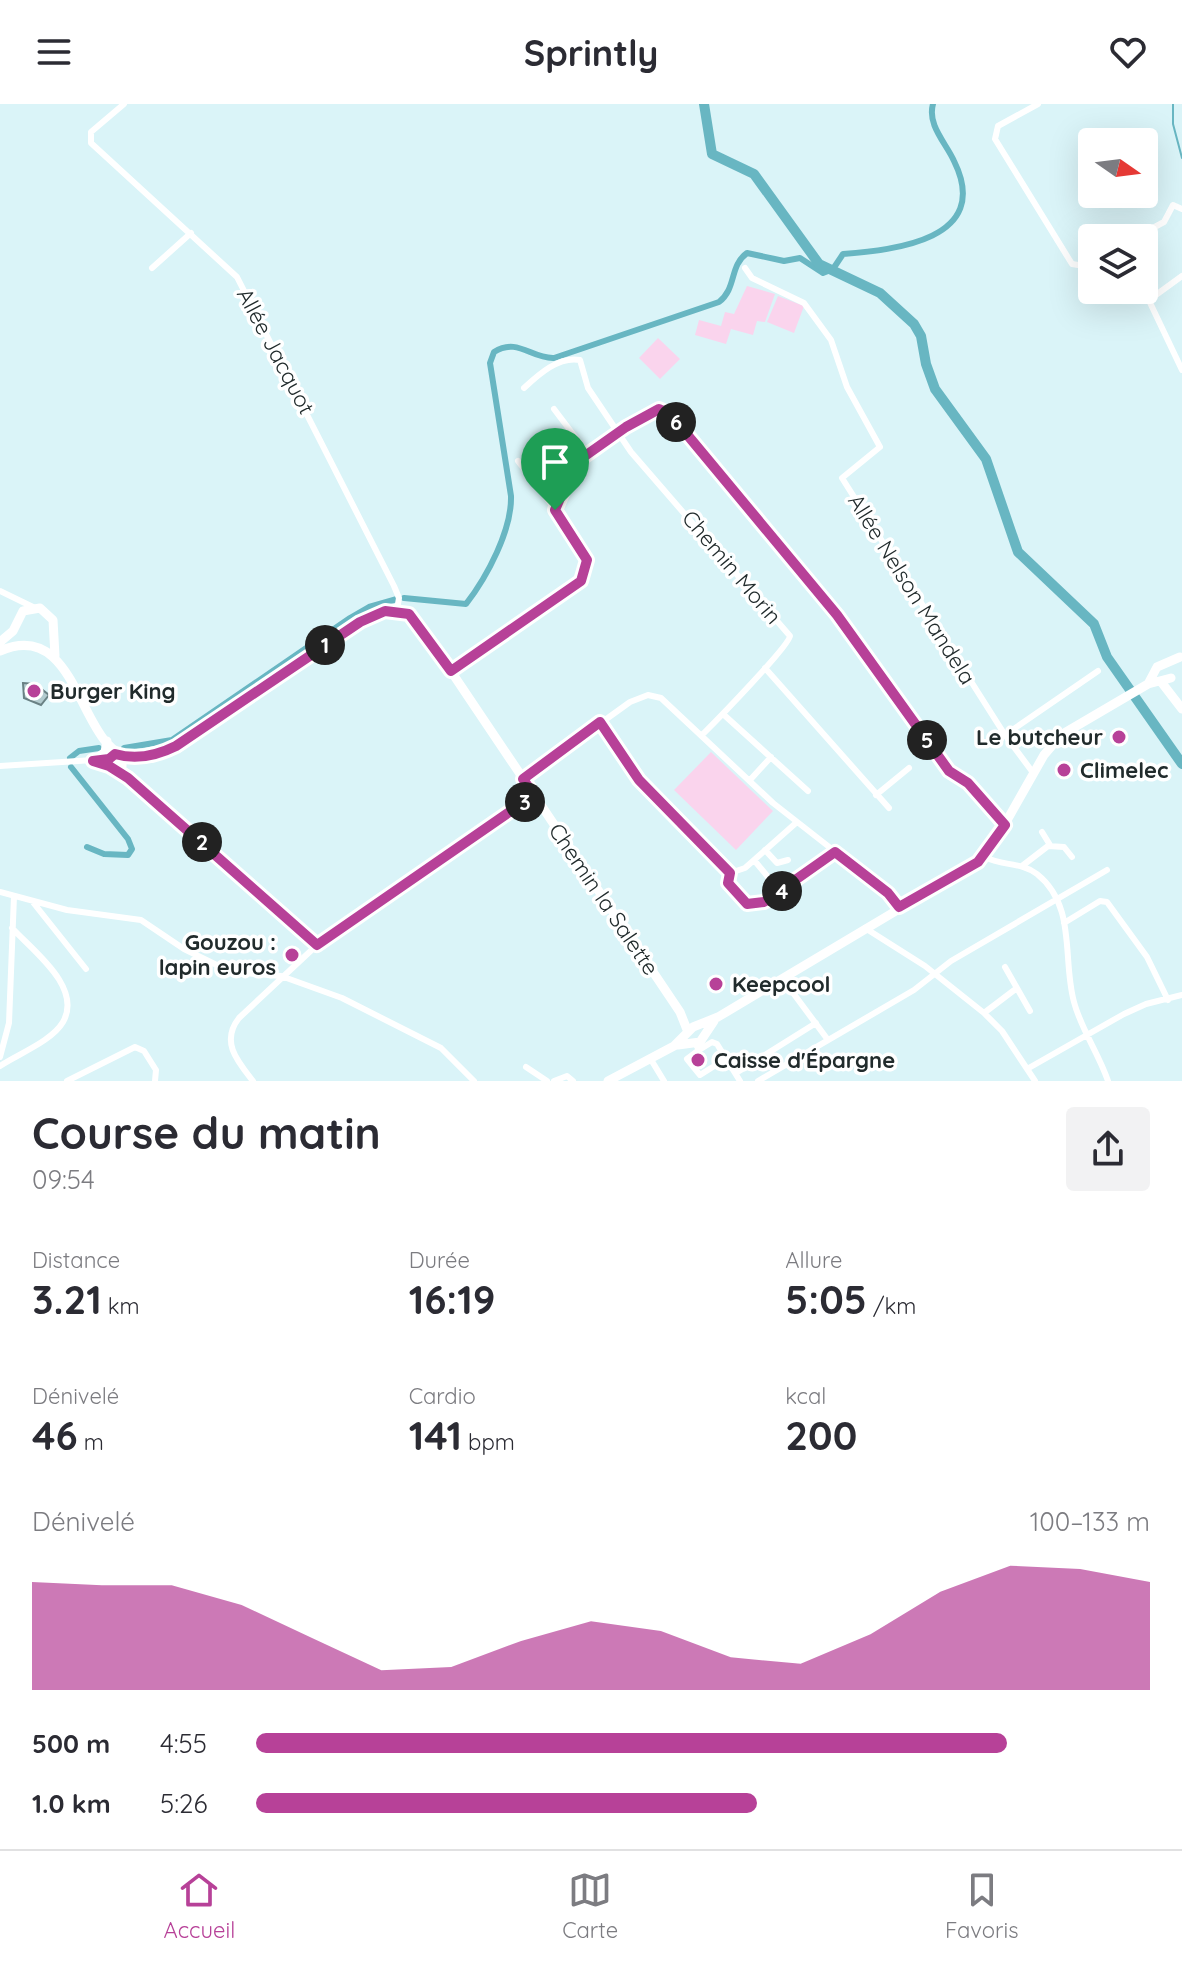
<!DOCTYPE html>
<html lang="fr">
<meta charset="utf-8">
<style>
:root{--surface:#fff;--page:#f2f2f3;--text:#2b2b33;--muted:#7c7c81;--line:#e1e1e2;--accent:#b74198}
body{margin:0;font-family:Quicksand,sans-serif;background:var(--page);color:var(--text);height:100vh;display:flex;flex-direction:column;font-size:30px;white-space:nowrap}
*{box-sizing:border-box;margin:0}
p{font-size:26px;color:var(--muted)}
.icon{flex:none;width:44px;height:44px;fill:none;stroke:currentColor;stroke-width:2;stroke-linecap:round;stroke-linejoin:round}
.map{position:relative;height:977px;overflow:hidden}
.drawer{display:flex;flex-direction:column;background:var(--surface);flex:1}
.drawer>*{flex:none}
.needle{width:52px;rotate:104deg}
.tools{position:absolute;left:1078px;top:24px;display:grid;gap:16px}
.tools a{display:grid;place-items:center;width:80px;height:80px;border-radius:8px;background:var(--surface);box-shadow:0 8px 32px #0002;font-size:40px}
.pin{position:absolute;display:grid;place-items:center;width:68px;height:68px;color:#fff;margin:-82px -34px;border-radius:50% 50% 50% 0;rotate:-45deg;box-shadow:0 0 8px #0007}
.pin .icon{rotate:45deg}
.km{position:absolute;width:40px;height:40px;margin:-20px;border-radius:50%;background:#222;color:#fff;font-size:22px;line-height:40px;text-align:center}
.round{display:grid;place-items:center;flex:none;width:84px;height:84px;border-radius:8px;background:var(--page)}
.head{display:flex;align-items:center;justify-content:space-between;height:136px;padding:0 32px}
h1{font-size:44px;font-weight:700;line-height:60px}
.metrics{display:grid;grid-template-columns:repeat(3,1fr);gap:12px;height:136px;padding:8px 32px}
.metrics div{display:grid;align-content:center}
.metrics b{font-size:40px;font-weight:700}
.metrics small{font-size:22px;font-weight:400}
.metrics p{font-size:22px}
.chart{height:224px;padding:16px 32px}
.chart p{display:flex;justify-content:space-between}
.chart svg{width:100%;height:144px;margin-top:8px;fill:var(--accent);opacity:.7}
ul{padding:0 32px;list-style:none;font-size:26px}
li{display:grid;grid-template-columns:128px 96px 1fr;align-items:center;height:60px}
li i{height:20px;border-radius:10px;background:var(--accent)}
header{display:flex;justify-content:space-between;align-items:center;height:104px;padding:0 32px;background:var(--surface);font-size:36px;font-weight:700}
.tab-bar{display:flex;justify-content:space-around;align-items:center;height:112px;border-top:2px solid var(--line);background:var(--surface);font-size:22px;color:var(--muted)}
.tab-bar a{display:grid;justify-items:center;gap:4px}
.tab-bar .on{color:var(--accent)}
.map>svg:first-child{display:block}
.green{fill:#fad4ed}
.lines{fill:none;stroke-linecap:round;stroke-linejoin:round}
.stream{stroke:#68b6c2;stroke-width:2}
.canal{stroke:#68b6c2;stroke-width:6}
.river{stroke:#68b6c2;stroke-width:10}
.building{fill:#b2cbcf;stroke:#698184;stroke-width:2}
.street{stroke:#fff;stroke-width:6}
.secondary{stroke:#fff;stroke-width:9}
.route-casing{stroke:#fff;stroke-width:16}
.route{stroke:#b74198;stroke-width:10}
.poi-dot{fill:#b74198;stroke:#fff;stroke-width:3}
.labels{text-anchor:middle;dominant-baseline:central;stroke-width:7;stroke-linejoin:round;paint-order:stroke}
.street-label{font-size:22px;fill:#212b2c;stroke:#fff}
.poi-label{font-size:22px;font-weight:bold;fill:#212b2c;stroke:#fff;text-anchor:start}
</style>
<header><svg class="icon" aria-label="menu" viewBox="0 0 24 24"><path d="M4 6h16M4 12h16M4 18h16"/></svg>Sprintly<svg class="icon" aria-label="heart" viewBox="0 0 24 24"><path d="M12 20l-8-8c-3-5 5-10 8-4 3-6 11-1 8 4z"/></svg></header>
<div class="map">
<svg width="1182" height="977" viewBox="0 0 1182 977">
<rect width="100%" height="100%" fill="#daf4f8"/>
<path class="green" d="M747,182L775,190L765,218L757,217L753,231L731,225L726,240L695,231L699,216L721,222L725,208L734,210Z
M778,192L804,202L794,229L767,218Z
M658,234L680,255L660,275L639,254Z
M711,648L773,707L736,746L674,686Z"/>
<g class="lines">
<path class="stream" d="M1173,0V20L1182,54"/>
<path class="canal" d="M404,494L466,500C487,473 512,426 511,392L490,259L494,248C518,233 531,255 554,254L719,198C737,184 729,162 747,149L784,157L800,154L823,169L833,165L843,150C894,146 993,136 954,57C946,39 927,21 933,0
M124,644L172,636L350,514L369,503L397,495
M70,654L79,647L99,644
M71,663L128,735L132,745L128,751L104,750L87,743"/>
<path class="river" d="M704,0L712,50L754,70L819,160L880,189L914,220L921,232L926,260L935,285L986,355L1018,448L1094,520L1107,553L1182,660"/>
</g>
<path class="building" d="M23,579L35,580L49,591L41,601L24,594Z"/>
<g class="lines">
<path class="street" d="M124,0L91,28V39L237,173L394,482L399,494L397,506
M1038,0L998,22L995,35L1072,160L1084,162L1092,157
M1134,134L1164,118L1173,101L1182,105
M152,164L191,129
M745,164L752,174L804,199L831,236L847,283L880,343L842,374L1005,631L1034,670
M1144,186L1182,266
M1149,196L1182,172
M524,284C539,270 559,252 580,256L588,284L631,348L790,532C789,542 717,616 703,630
M554,305L588,350
M555,406L575,359L648,309L659,305L670,310L837,511L949,667L968,679L1005,721
M0,487L33,503
M765,564L889,704
M451,567L568,487C577,480 586,474 587,462C589,445 531,374 518,357
M723,610L808,687
M600,618L639,676L730,769
M1005,631L1098,567
M0,662L109,655
M115,665L317,841
M523,675L630,598L648,591L661,594L773,699L888,789L899,803
M750,676L771,653
M876,691L909,664
M1042,728L1050,741
M765,746L777,759L788,756
M985,753C1001,762 1022,758 1037,770C1077,802 1062,855 1074,898C1081,925 1099,950 1108,977
M754,756L768,773
M1022,762L1048,742L1064,743L1072,753
M730,769L728,779L747,800L757,801L835,748
M730,769L745,764L797,718
M0,788L67,806L141,816L184,845L231,868L281,872L342,894L441,944L474,977
M32,797L86,865
M1064,819L1100,797L1107,798L1147,853L1168,896
M865,824L925,862L984,909L1002,927L1035,977
M1005,863L1030,907
M782,874L828,936
M984,909L1017,884
M695,939L699,946L712,938L717,940L740,977
M699,946L687,955L700,971L727,954
M0,953L9,919L14,792
M650,954L664,977
M0,962C18,950 52,937 63,918C83,883 32,846 12,824
M526,963L547,977
M1027,965L1124,910L1146,900L1182,891
M736,969L816,919
M67,977L135,943L144,947L156,966L155,977
M253,977C238,958 220,938 239,914L317,841L534,691
M554,977L567,972L573,977
M758,977L914,886L951,857L1107,766"/>
<path class="secondary" d="M0,538L13,527L23,507L40,504L53,516L55,552
M0,547C83,511 78,658 137,653C186,649 312,549 360,518L385,507L409,510L424,527L680,908L688,928
M1162,579L1182,605
M1148,580L1157,563L1180,553
M117,650L109,655L113,665L122,662V652
M93,657L105,648L107,637
M678,941L700,938L714,917
M608,977L674,942L693,923L718,913L978,758L993,741L1044,651L1061,631L1148,580L1171,574"/>
</g>
<g class="lines">
<g class="route-casing">
<path id="route" d="M659,305L670,310L837,511L949,667L968,679L1005,721L978,758L899,803L888,789L835,748L764,798L747,800L728,779L730,769L639,676L600,618L523,675L534,691L317,841L128,674L109,662L93,657L109,655L115,650C135,656 156,652 176,642L360,518L385,507L409,510L451,567L581,477L587,456L555,406L575,359L626,323Z"/>
</g>
<use href="#route" class="route"/>
</g>
<g class="poi-dot">
<circle cx="34" cy="587" r="8"/>
<circle cx="1119" cy="633" r="8"/>
<circle cx="1064" cy="666" r="8"/>
<circle cx="292" cy="851" r="8"/>
<circle cx="716" cy="880" r="8"/>
<circle cx="698" cy="956" r="8"/>
</g>
<g class="labels">
<g class="street-label">
<text transform="translate(276 247) rotate(62)">Allée Jacquot</text>
<text transform="translate(732 463) rotate(50)">Chemin Morin</text>
<text transform="translate(912 485) rotate(58)">Allée Nelson Mandela</text>
<text transform="translate(604 795) rotate(56)">Chemin la Salette</text>
</g>
<g class="poi-label">
<text x="50" y="587">Burger King</text>
<text x="1103" y="633" text-anchor="end">Le butcheur</text>
<text x="1080" y="666">Climelec</text>
<text x="276" y="838" text-anchor="end">Gouzou :<tspan x="276" dy="25">lapin euros</tspan></text>
<text x="732" y="880">Keepcool</text>
<text x="714" y="956">Caisse d'Épargne</text>
</g>
</g>
</svg>
<div class="tools">
<a><svg class="needle" viewBox="-14 -14 28 28"><path d="M0-13l5 13h-10z" fill="#e53935"/><path d="M0 13l5-13h-10z" fill="#7c7c81"/></svg></a>
<a><svg class="icon" aria-label="layers" viewBox="0 0 24 24"><path d="M12 4l9 5-9 5-9-5zM3 14l9 5 9-5"/></svg></a>
</div>
<div class="pin" style="left:555px;top:406px;background:#1e9e55"><svg class="icon" aria-label="arrive" viewBox="0 0 24 24"><path d="M6 21V4h12l-3 4 3 4H6"/></svg></div>
<b class="km" style="left:325px;top:541px">1</b>
<b class="km" style="left:202px;top:738px">2</b>
<b class="km" style="left:525px;top:698px">3</b>
<b class="km" style="left:782px;top:787px">4</b>
<b class="km" style="left:927px;top:636px">5</b>
<b class="km" style="left:676px;top:318px">6</b>
</div>
<section class="drawer">
<div class="head"><div><h1>Course du matin</h1><p>09:54</p></div><a class="round"><svg class="icon" aria-label="share" viewBox="0 0 24 24"><path d="M12 15V3M7 8l5-5 5 5M5 13v7h14v-7"/></svg></a></div>
<div class="metrics">
<div><p>Distance</p><b>3.21<small> km</small></b></div>
<div><p>Durée</p><b>16:19</b></div>
<div><p>Allure</p><b>5:05<small> /km</small></b></div>
</div>
<div class="metrics">
<div><p>Dénivelé</p><b>46<small> m</small></b></div>
<div><p>Cardio</p><b>141<small> bpm</small></b></div>
<div><p>kcal</p><b>200</b></div>
</div>
<div class="chart"><p><span>Dénivelé</span>100–133 m</p>
<svg viewBox="0 0 160 44" preserveAspectRatio="none"><path d="M0 44V11L10 12L20 12L30 18L40 28L50 38L60 37L70 29L80 23L90 26L100 34L110 36L120 27L130 14L140 6L150 7L160 11V44z"/></svg>
</div>
<ul>
<li><b>500 m</b>4:55<i style="width:84%"></i></li>
<li><b>1.0 km</b>5:26<i style="width:56%"></i></li>
</ul>
</section>
<nav class="tab-bar">
<a class="on"><svg class="icon" aria-label="home" viewBox="0 0 24 24"><path d="M3 11l9-7 9 7M6 9v11h12V9"/></svg>Accueil</a>
<a><svg class="icon" aria-label="map" viewBox="0 0 24 24"><path d="M3 6l6-2 6 2 6-2v14l-6 2-6-2-6 2zM9 4v14M15 6v14"/></svg>Carte</a>
<a><svg class="icon" aria-label="saved" viewBox="0 0 24 24"><path d="M7 4h10v16l-5-4-5 4z"/></svg>Favoris</a>
</nav>
